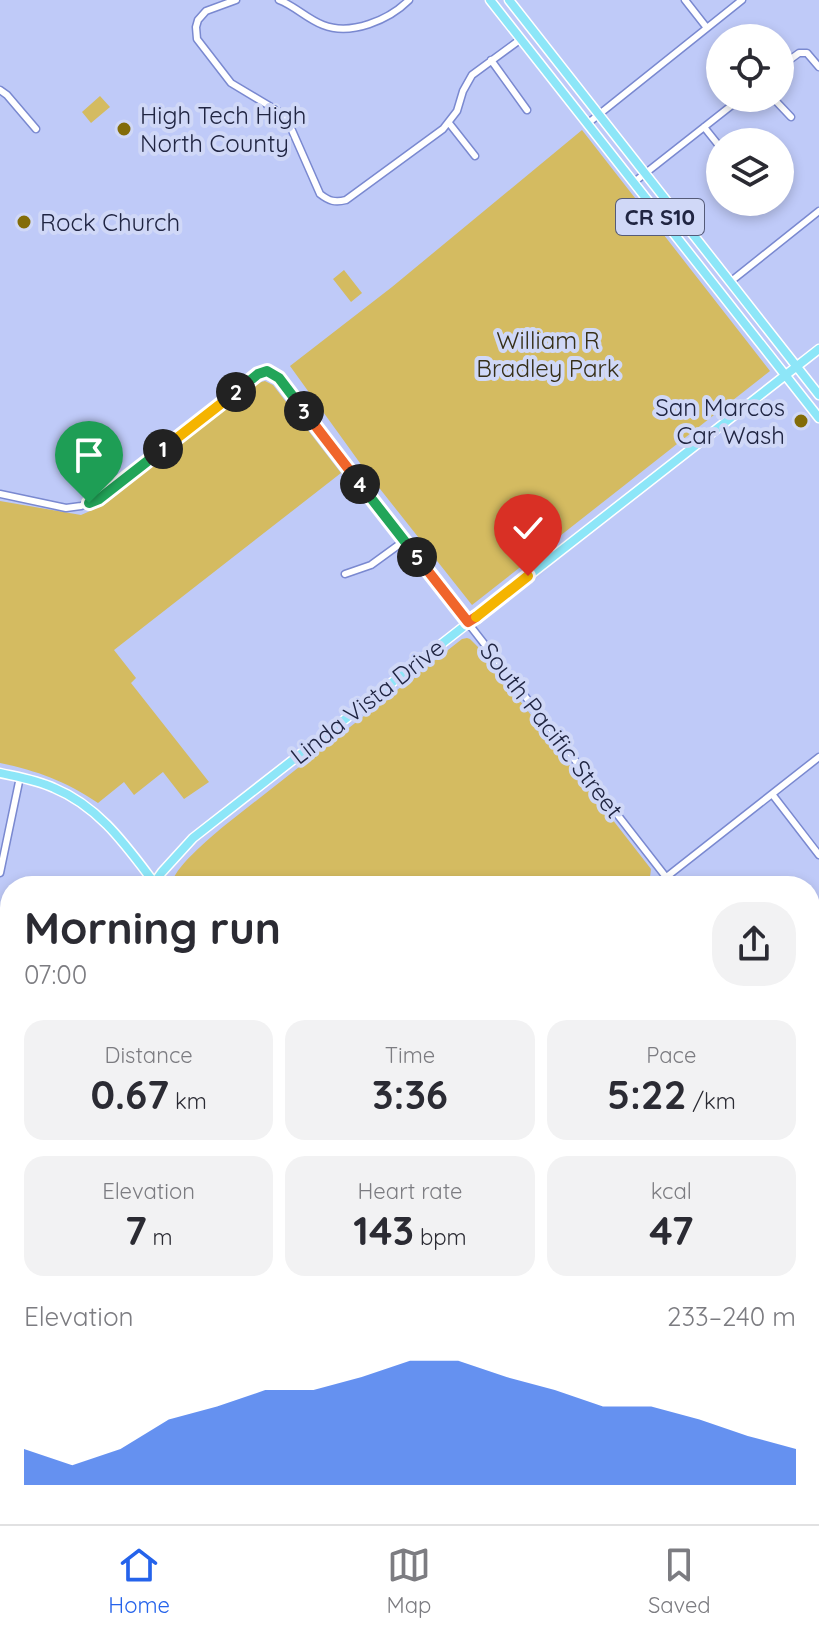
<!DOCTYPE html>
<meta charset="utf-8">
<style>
:root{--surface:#fff;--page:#f2f2f3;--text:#2b2b33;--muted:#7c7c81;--line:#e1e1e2;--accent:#2563eb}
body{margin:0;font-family:Quicksand,sans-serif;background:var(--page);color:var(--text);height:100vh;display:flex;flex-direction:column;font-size:30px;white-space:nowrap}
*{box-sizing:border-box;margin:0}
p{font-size:26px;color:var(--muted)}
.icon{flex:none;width:44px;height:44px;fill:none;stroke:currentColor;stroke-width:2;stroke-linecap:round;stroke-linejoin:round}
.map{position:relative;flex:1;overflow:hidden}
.sheet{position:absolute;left:0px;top:876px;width:820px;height:648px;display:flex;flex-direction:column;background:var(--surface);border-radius:32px 32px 0 0;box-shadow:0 4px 12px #0003}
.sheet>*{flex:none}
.buttons{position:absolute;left:706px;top:24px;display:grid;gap:16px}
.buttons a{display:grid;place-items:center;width:88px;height:88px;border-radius:50%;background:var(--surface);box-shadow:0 4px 12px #0003;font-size:40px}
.pin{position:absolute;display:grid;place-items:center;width:68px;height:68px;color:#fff;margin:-82px -34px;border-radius:50% 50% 50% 0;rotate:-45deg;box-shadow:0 0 8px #0007}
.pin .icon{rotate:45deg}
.km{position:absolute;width:40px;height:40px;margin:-20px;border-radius:50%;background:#222;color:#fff;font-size:22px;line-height:40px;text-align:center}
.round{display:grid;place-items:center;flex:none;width:84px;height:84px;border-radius:32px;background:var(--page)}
.overview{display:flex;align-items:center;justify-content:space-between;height:136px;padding:0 24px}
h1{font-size:44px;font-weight:700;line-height:60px}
.metrics{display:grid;grid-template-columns:repeat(3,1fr);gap:12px;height:136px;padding:8px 24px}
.metrics div{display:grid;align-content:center;border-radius:20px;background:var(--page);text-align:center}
.metrics b{font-size:40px;font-weight:700}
.metrics small{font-size:22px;font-weight:400}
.metrics p{font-size:22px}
.chart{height:224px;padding:16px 24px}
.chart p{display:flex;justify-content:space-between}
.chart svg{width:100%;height:144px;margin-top:8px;fill:var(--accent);opacity:.7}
.dock{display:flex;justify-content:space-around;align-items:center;height:112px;border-top:2px solid var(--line);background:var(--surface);font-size:22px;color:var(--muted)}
.dock a{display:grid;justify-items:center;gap:4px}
.dock .on{color:var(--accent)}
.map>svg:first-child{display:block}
.green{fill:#d4bb61}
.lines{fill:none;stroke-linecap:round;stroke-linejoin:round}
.minor-casing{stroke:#7a89d0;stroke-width:9}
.major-casing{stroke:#fff;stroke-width:11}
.highway-casing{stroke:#fff;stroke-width:12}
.minor{stroke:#fff;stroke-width:6}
.major{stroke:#8de6f8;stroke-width:8}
.highway{stroke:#41d6f3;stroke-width:9}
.split-1-casing{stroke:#fff;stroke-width:16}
.split-2-casing{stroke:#fff;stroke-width:16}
.split-3-casing{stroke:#fff;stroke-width:16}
.split-4-casing{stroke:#fff;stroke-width:16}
.split-5-casing{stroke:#fff;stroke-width:16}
.split-6-casing{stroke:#fff;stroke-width:16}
.split-7-casing{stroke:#fff;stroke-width:16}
.split-1{stroke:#22a559;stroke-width:10}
.split-2{stroke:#f5b400;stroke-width:10}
.split-3{stroke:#22a559;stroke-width:10}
.split-4{stroke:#f0652b;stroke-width:10}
.split-5{stroke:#22a559;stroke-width:10}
.split-6{stroke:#f0652b;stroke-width:10}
.split-7{stroke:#f5b400;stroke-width:10}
.poi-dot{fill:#836c08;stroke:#d0d8f7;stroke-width:3}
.labels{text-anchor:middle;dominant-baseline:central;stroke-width:8;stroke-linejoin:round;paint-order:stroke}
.shield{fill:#d0d8f7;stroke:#555b78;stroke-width:2}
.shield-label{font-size:22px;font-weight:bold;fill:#202542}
.poi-label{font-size:24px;fill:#202542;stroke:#d0d8f7;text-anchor:start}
.park-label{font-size:24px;fill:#362f18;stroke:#d0d8f7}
.street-label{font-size:24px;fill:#202542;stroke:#d0d8f7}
</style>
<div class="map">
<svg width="819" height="1524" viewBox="0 0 819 1524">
<rect width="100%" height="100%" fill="#bfcaf8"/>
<path class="green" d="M100,96L110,107L91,123L82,112Z
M582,130L770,371L472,605L365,470L290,366L392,287Z
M344,270L362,293L351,302L333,279Z
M265,381L273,385L341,473L114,650L136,678L131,683L209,782L184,799L163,772L134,795L124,782L98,803C65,781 38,771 0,763V501L81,515L104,505L258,383Z
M467,638L470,639L478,647L651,869L650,877L638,886H171C173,868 209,839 224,826L462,639Z
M819,1184V1242L810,1230V1191Z"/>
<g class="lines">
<g class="minor-casing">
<path id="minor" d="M236,0L206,11L198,20L196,27L197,39L231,83L278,111L287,119L320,194C329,201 335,203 346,200L443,129L457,111L463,91L472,75L521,39
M279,0C295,6 307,19 323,25C351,36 389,20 409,0
M685,0L707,28
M491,60L527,110
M780,67L799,53H807L819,67
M0,90L7,95L36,129
M773,98L791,117
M449,123L475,156
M587,124L742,0
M704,127L720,147
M633,183L741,98
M730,282L819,211
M0,494L66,508L81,506L99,499L258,374L267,371L274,374L673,886
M345,574L371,565L404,541
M772,794L819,855
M0,873L20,777
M655,886L819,757
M0,982L10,984
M810,1037L819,1030
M810,1062L819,1073
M3,1524L10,1486"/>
</g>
<g class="major-casing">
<path id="major" d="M490,0L819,418
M509,0L819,395
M0,773C18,777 37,780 54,788C100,807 127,847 156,885
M152,886L162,872L193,838L819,349
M810,1176L819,1169
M0,1325L10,1327
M631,1514L639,1524
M655,1514L663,1524
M355,1524L367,1514
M371,1524L385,1514"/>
</g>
<g class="highway-casing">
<path id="highway" d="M810,1413L819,1411
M810,1431L819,1428
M810,1445L819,1443
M810,1455L819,1452
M416,1524L437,1514
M447,1524L471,1514
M491,1524L518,1514
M674,1524L692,1514"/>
</g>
<use href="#minor" class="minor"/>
<use href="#major" class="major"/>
<use href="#highway" class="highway"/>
</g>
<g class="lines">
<g class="split-1-casing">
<path id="split-1" d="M89,503L99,499L163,449"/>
</g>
<g class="split-2-casing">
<path id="split-2" d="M163,449L236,392"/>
</g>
<g class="split-3-casing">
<path id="split-3" d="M236,392L258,374L267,371L279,378L304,411"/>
</g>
<g class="split-4-casing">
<path id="split-4" d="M304,411L360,484"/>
</g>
<g class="split-5-casing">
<path id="split-5" d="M360,484L417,557"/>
</g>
<g class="split-6-casing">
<path id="split-6" d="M417,557L468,622L476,617"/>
</g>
<g class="split-7-casing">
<path id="split-7" d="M476,617L528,576"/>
</g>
<use href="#split-1" class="split-1"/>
<use href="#split-2" class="split-2"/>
<use href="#split-3" class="split-3"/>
<use href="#split-4" class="split-4"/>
<use href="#split-5" class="split-5"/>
<use href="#split-6" class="split-6"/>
<use href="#split-7" class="split-7"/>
</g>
<g class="poi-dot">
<circle cx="124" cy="129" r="8"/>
<circle cx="24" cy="222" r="8"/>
<circle cx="801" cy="421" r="8"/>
</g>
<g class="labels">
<rect class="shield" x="616" y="199" width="88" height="36" rx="6"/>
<g class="shield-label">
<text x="660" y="217">CR S10</text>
</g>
<g class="poi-label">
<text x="140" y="115">High Tech High<tspan x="140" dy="28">North County</tspan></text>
<text x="40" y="222">Rock Church</text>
<text x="785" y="407" text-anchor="end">San Marcos<tspan x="785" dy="28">Car Wash</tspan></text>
</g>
<g class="park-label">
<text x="548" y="340">William R<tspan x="548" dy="28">Bradley Park</tspan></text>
</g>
<g class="street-label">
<text transform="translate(367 701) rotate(-38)">Linda Vista Drive</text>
<text transform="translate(552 730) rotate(52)">South Pacific Street</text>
</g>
</g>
</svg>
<div class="buttons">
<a><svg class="icon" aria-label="locate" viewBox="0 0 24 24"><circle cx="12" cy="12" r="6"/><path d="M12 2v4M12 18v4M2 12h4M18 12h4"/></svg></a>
<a><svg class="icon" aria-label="layers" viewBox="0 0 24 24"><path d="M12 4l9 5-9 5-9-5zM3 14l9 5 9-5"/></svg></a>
</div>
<div class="pin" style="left:89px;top:503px;background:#1e9e55"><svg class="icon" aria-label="arrive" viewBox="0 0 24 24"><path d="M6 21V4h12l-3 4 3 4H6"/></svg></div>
<div class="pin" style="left:528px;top:576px;background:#d93025"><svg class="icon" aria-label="check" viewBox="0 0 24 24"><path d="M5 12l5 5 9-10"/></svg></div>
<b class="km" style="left:163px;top:449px">1</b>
<b class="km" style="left:236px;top:392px">2</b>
<b class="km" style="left:304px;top:411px">3</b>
<b class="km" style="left:360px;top:484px">4</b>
<b class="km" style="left:417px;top:557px">5</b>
<section class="sheet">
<div class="overview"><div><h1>Morning run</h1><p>07:00</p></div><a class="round"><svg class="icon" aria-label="share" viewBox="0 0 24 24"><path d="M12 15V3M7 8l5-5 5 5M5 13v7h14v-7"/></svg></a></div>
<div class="metrics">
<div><p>Distance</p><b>0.67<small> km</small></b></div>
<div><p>Time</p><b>3:36</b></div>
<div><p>Pace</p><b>5:22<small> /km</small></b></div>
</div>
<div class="metrics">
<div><p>Elevation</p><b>7<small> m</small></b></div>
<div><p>Heart rate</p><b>143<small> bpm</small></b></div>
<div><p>kcal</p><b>47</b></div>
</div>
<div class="chart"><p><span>Elevation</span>233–240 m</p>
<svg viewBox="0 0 160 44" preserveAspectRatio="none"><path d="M0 44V33L10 38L20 33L30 24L40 20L50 15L60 15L70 11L80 6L90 6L100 11L110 15L120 20L130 20L140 24L150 29L160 33V44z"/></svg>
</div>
</section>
</div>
<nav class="dock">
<a class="on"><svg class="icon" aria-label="home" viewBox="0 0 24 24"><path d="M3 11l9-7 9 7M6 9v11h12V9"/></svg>Home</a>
<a><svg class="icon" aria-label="map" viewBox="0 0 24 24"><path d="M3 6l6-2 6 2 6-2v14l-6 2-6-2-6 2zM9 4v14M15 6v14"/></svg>Map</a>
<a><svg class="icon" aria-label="saved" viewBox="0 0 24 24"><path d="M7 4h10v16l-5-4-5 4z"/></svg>Saved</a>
</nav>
